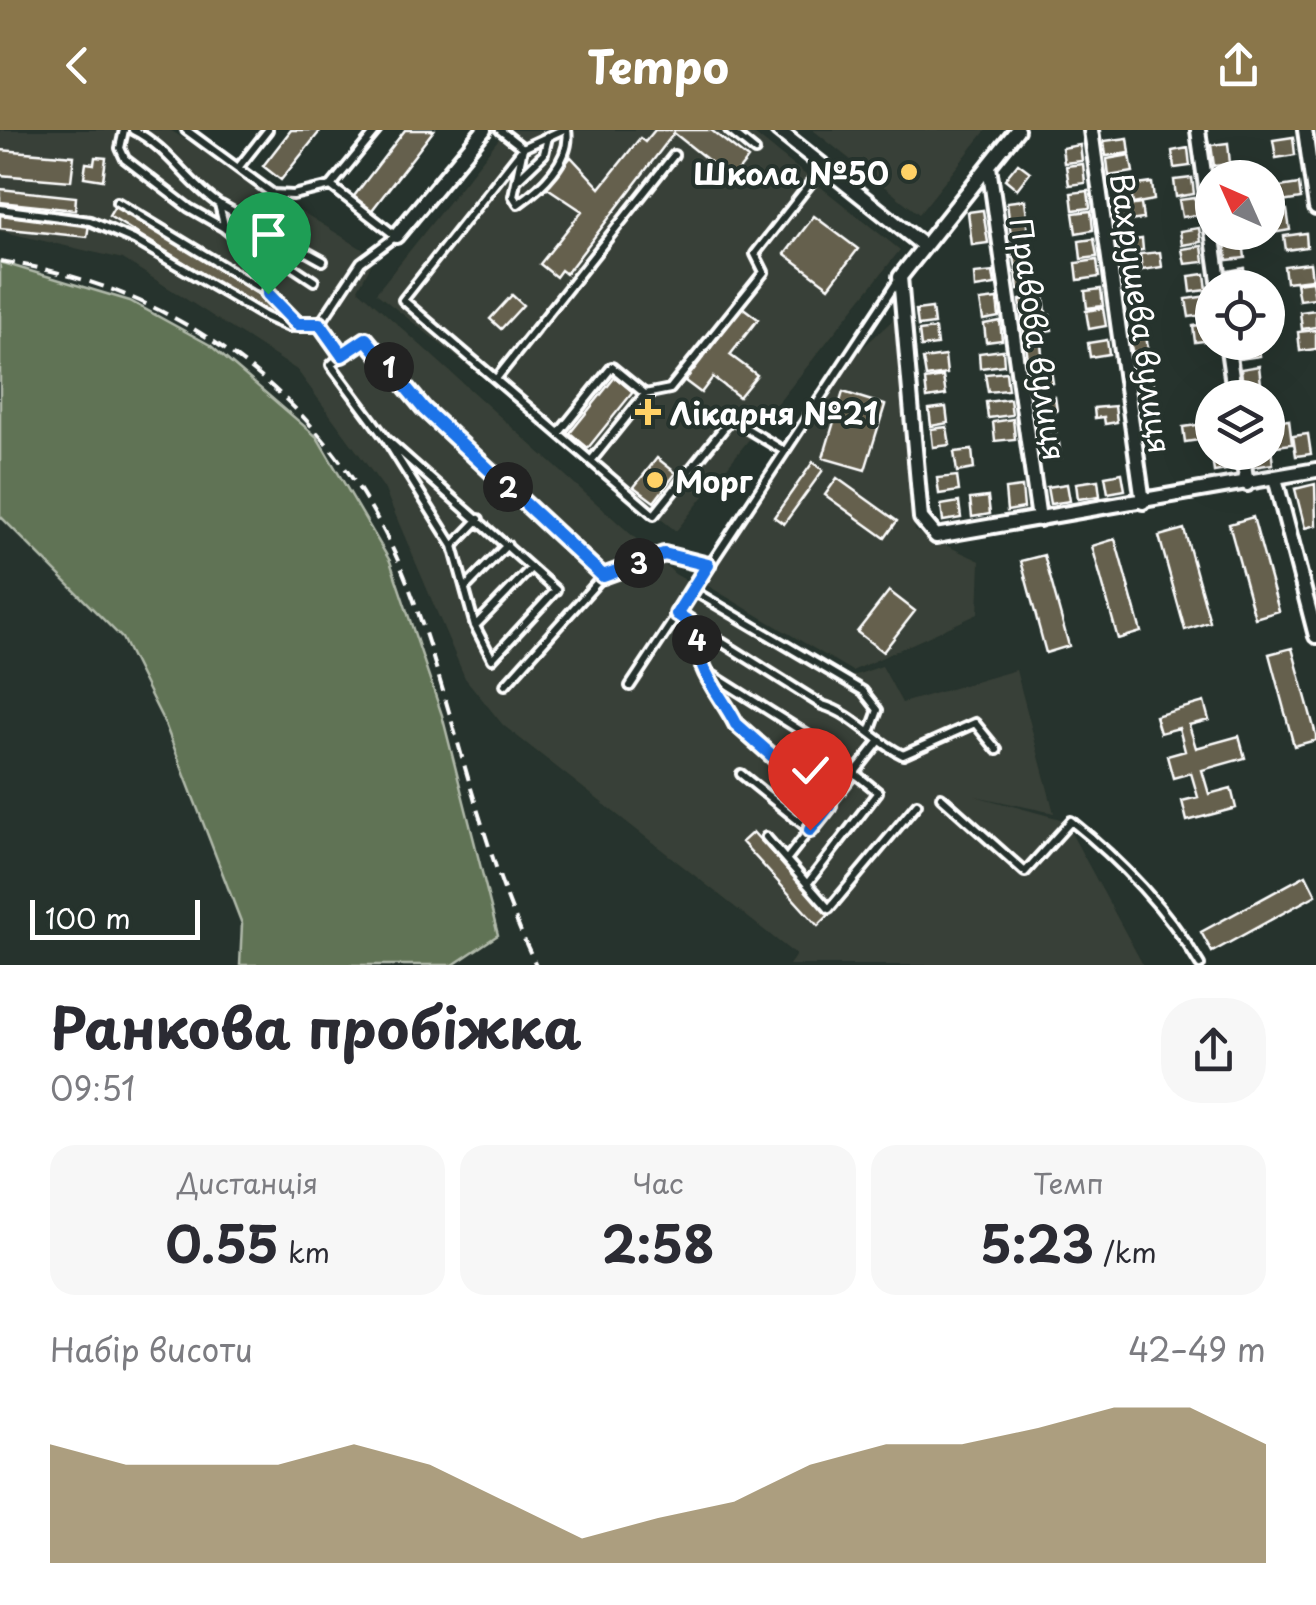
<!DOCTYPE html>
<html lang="uk">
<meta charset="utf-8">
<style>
:root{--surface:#fff;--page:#f7f7f7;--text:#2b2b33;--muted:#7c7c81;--accent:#8a764a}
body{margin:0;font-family:"Playpen Sans",sans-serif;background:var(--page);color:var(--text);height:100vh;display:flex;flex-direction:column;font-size:38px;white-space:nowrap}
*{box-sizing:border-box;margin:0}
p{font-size:32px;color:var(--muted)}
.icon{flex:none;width:55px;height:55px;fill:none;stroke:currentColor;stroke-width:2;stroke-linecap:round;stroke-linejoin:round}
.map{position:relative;height:835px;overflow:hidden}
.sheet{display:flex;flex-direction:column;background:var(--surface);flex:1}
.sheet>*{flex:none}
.needle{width:65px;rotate:315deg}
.buttons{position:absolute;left:1195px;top:30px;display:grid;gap:20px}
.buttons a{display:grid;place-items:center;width:90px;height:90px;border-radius:50%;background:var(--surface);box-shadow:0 10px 40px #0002;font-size:50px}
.scale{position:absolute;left:30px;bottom:25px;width:170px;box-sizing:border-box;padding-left:10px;border:5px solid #fff;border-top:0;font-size:28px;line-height:35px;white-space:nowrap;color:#fff;-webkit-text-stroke:8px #26332d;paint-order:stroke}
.pin{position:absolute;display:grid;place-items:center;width:85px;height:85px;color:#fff;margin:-102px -42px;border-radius:50% 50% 50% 0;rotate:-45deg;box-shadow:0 0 10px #0007}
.pin .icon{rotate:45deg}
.km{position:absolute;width:50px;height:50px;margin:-25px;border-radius:50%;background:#222;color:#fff;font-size:28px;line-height:50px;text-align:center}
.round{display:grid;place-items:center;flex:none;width:105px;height:105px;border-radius:40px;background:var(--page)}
.headline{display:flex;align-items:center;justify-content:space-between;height:170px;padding:0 50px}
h1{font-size:55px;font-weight:700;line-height:75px}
.stats{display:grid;grid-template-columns:repeat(3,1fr);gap:15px;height:170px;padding:10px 50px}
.stats div{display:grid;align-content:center;border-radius:25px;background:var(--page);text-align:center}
.stats b{font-size:50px;font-weight:700}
.stats small{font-size:28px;font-weight:400}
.stats p{font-size:28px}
.chart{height:280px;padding:20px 50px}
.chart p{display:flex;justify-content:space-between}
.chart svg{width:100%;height:180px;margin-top:10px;fill:var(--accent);opacity:.7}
header{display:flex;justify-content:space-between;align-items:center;height:130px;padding:0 50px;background:var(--accent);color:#fff;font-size:45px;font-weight:700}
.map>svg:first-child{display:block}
.built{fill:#394037}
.green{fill:#617355;stroke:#b0b9aa;stroke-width:2.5}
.building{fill:#65604e;stroke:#fff;stroke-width:2.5}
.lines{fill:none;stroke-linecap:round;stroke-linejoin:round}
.service-casing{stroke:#fff;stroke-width:14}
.minor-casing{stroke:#fff;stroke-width:20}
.service{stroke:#26332d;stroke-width:6}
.minor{stroke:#26332d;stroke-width:12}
.rail{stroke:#fff;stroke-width:4;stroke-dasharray:15 8;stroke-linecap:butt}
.route-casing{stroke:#fff;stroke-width:20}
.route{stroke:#1a73e8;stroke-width:12}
.poi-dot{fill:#ffd166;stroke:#26332d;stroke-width:4}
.labels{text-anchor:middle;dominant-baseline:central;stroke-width:8;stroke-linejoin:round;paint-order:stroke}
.poi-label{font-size:30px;font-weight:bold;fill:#fff;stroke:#26332d;text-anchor:start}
.street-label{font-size:30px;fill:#fff;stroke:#26332d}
</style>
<header><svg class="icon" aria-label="back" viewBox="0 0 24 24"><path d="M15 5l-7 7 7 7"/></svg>Tempo<svg class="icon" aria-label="share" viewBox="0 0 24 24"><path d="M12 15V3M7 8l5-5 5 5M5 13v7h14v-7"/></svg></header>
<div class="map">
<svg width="1316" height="835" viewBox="0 0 1316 835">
<rect width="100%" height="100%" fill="#26332d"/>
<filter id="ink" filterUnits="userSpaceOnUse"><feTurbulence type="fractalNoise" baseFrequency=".01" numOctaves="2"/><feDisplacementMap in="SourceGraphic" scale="20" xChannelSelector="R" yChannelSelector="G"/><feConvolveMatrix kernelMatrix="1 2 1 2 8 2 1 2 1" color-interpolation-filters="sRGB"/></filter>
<g filter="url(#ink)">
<path class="built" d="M0,0H170L375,127L358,159L675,444L850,547L882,536L902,573L1016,540L1054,683L975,666L1064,690L1143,835H789L796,825L503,595L465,548L384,358L297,240L123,129L0,101Z
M506,0H749L900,120L676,401L376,163Z
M813,0H986L919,84Z
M894,189L915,401L980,431L978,484L852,541L705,454L860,220Z"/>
<path class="green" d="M0,132L130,171L210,215L317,307L390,431L442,585L498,805L453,835H240L242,794L165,594L122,508L0,386Z"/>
<path class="building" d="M291,0H321L281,50L263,36Z
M405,0H434L369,84L351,70Z
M655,0H711L748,29L732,49L674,3L566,144L561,140L556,147L540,134L582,81L546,57L571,27L600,58L640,8L645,12Z
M1293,7L1295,25L1276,28L1273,10Z
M1128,8L1130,23L1106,26L1104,11Z
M1228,13L1230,34L1214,36L1211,15Z
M1080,15L1082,31L1064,33L1062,18Z
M1188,18L1190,36L1174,38L1172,21Z
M0,20L74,26L71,51L0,45Z
M1130,25L1133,42L1109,46L1107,29Z
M95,27L106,28L103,50L84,47L86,33L94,34Z
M1018,33L1030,42L1017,59L1005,49Z
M1083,34L1085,53L1069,55L1066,36Z
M1192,48L1194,64L1176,67L1174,50Z
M1152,53L1154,70L1133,74L1130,56Z
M1299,54L1301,69L1275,73L1273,58Z
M0,59L76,67L75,80L0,72Z
M1088,61L1090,78L1073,80L1071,63Z
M1195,68L1197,85L1182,87L1179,70Z
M1025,70L1027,86L1009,89L1007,72Z
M1141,74L1143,89L1116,93L1114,78Z
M115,76L277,176L271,186L109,86Z
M983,80L988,113L972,115L968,82Z
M1287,80L1290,100L1266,104L1268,83Z
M1091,81L1093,100L1076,103L1073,83Z
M0,85L89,94L87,107L0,98Z
M814,86L858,119L829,157L785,124Z
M1026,89L1029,107L1012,110L1009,92Z
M1199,98L1201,112L1182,115L1180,101Z
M1306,103L1307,117L1286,120L1284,106Z
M1094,109L1097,127L1081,129L1079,111Z
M1142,109L1143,120L1120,123L1118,112Z
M1243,111L1245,128L1227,130L1225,113Z
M1202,116L1204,132L1185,134L1182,119Z
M1030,118L1032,135L1016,138L1013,121Z
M1160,122L1162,137L1142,140L1140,124Z
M1137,125L1139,144L1123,147L1120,127Z
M1097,130L1099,147L1078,150L1076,133Z
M1310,133L1312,149L1286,152L1284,136Z
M1034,137L1036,157L1018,160L1016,140Z
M1244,138L1247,157L1230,158L1228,141Z
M993,142L995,155L975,158L974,144Z
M1205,144L1207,160L1191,162L1189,146Z
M1139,151L1142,169L1126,171L1123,153Z
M1312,151L1315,168L1299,170L1296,153Z
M1101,159L1103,176L1087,178L1085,161Z
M512,165L523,175L501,199L490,189Z
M1208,166L1210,184L1189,187L1186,169Z
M1044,167L1046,183L1022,186L1020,170Z
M997,169L999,187L983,190L980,171Z
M742,177L758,189L730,225L757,245L739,267L713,247L701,263L685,251Z
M932,178L934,194L918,196L916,180Z
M1103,178L1106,196L1089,199L1086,181Z
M1316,180V197L1302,199L1300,182Z
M1050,185L1052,200L1024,204L1022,188Z
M1000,191L1002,210L986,212L984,194Z
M1211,193L1212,210L1195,212L1193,196Z
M935,199L937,215L921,217L919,201Z
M1316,200V219L1300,221L1298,202Z
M1146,204L1148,220L1132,222L1130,207Z
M1107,210L1109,224L1090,227L1088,213Z
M1237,212H1258L1260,226L1239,229Z
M1041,214L1043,233L1029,235L1026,216Z
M1003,220L1004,235L980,238L979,223Z
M1148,222L1151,242L1136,244L1133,224Z
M945,226L947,244L926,247L923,229Z
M1050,235L1053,253L1031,256L1029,237Z
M1259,236L1261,254L1243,257L1241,239Z
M1006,242L1008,260L988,262L985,244Z
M615,247L633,262L588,318L570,303Z
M943,247L946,265L927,268L925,250Z
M1153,249L1155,267L1139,269L1136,251Z
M843,262L885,275L865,340L823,328Z
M1055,267L1057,281L1035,284L1034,270Z
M1010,269L1012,285L988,288L986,272Z
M1115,276L1117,292L1105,294L1104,287L1095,288L1094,278Z
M946,277L948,293L931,296L929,279Z
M1053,283L1056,302L1038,305L1036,286Z
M1013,289L1015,309L995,311L993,292Z
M1289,290L1292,314L1276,316L1273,292Z
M1204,294L1206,309L1185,312L1183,297Z
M947,297L950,315L933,317L931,299Z
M1269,304L1273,334L1253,337L1251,322H1268Z
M1308,304L1311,324L1296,326L1293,306Z
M1210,311L1212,322H1230L1232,339L1214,342Z
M1059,313L1061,328L1044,331L1042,315Z
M972,320L974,339L957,342L954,322Z
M657,328L676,343L654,372L634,357Z
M813,332L823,340L784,394L774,387Z
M1122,343L1125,360L1108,363L1105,346Z
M957,346L959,361L939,364L937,348Z
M837,348L897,391L885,408L825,365Z
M1098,350L1100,366L1078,369L1076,353Z
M1067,354L1070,371L1050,374L1047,357Z
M1315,354L1316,395L1305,398L1295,359Z
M1022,357L1024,378L1007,381L1005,359Z
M988,367L990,384L972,387L970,369Z
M959,372L961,388L943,391L941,375Z
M1253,387L1279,481L1255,488L1229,394Z
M1184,399L1210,492L1185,500L1159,406Z
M1115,409L1141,502L1118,509L1092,416Z
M1044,425L1069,516L1046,523L1021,431Z
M889,461L915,481L883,522L857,502Z
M1292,518L1316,605V610L1294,616L1269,524Z
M1204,572L1209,590L1189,595L1196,618L1239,606L1245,628L1202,640L1209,664L1231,658L1236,678L1187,691L1182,671L1198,667L1191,643L1173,648L1167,626L1185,621L1179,598L1160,603L1155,586Z
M753,702L829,785L818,796L742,712Z
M1306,745L1316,765L1212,822L1201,802Z"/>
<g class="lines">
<g class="service-casing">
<path id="service" d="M124,0L120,18L125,29L189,78L224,98
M133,0C168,17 187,53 219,74L225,99L255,123L269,164L297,194
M186,0L273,64L293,65L331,56
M500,0L523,18L403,170L654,385L731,289L784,321
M562,0L523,18L513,66L518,74C541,58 572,30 567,0
M729,0L755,21
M238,38L268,0
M518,49L544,24L548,7
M117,72L266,162
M221,75L323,131
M0,79L90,91L134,110L266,187L289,197L320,194L361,132L396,106L331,56L377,0
M256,123L281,129L314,151
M320,194L342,225L367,209L424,279L603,446L505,555
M342,225L331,235L386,309L556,460L492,529L475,496L453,416L386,309
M496,249L674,25
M559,303L612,237L645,264L670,259L764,142L755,124L823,37
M591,331L645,264
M453,416L479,389
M603,446L664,424L708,435
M466,457L507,415
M692,460L863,561L878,580L870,602
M677,484L822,575C854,584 873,611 903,625L975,593L997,620
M475,496L531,438
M700,499L695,520L706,541L806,604L878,662L807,754
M706,542C713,563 726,574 736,594L829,676
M630,556L897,152
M741,644L810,700
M941,667L1025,742L1071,691C1120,730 1169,781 1200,835
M766,707L829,779L917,674
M786,730L878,613"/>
</g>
<g class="minor-casing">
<path id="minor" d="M778,0L924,116
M1017,0L900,147L921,388L936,406L1316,340
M1091,0L1143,372
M1198,0L1220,158
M1305,0L1316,78
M989,36L1039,389
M396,106L484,0
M1227,212L1235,268
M1242,322L1247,354
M1275,348L1316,506"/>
</g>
<use href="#service" class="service"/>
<use href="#minor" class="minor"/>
<path class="rail" d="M0,131C192,159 347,284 413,468C457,590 479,718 536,835"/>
</g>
</g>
<g class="lines" filter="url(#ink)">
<g class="route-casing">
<path id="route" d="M268,164L297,194H320L342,225L366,209L424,279L603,446L664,424L708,435L677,484L700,499C692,538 720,562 736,594L829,676L810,700"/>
</g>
<use href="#route" class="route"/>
</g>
<g class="poi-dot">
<circle cx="909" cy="42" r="10"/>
<path d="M643 267h10v10h10v10h-10v10h-10v-10h-10v-10h10z"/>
<circle cx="655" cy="350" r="10"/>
</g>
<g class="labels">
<g class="poi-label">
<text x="889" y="42" text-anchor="end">Школа №50</text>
<text x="670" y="282">Лікарня №21</text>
<text x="675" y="350">Морг</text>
</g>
<g class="street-label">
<text transform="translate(1142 183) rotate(82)">Вахрушева вулиця</text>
<text transform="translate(1039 209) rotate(82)">Правова вулиця</text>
</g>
</g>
</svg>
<div class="buttons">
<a><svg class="needle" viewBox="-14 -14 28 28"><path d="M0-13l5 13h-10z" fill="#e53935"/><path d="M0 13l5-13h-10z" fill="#7c7c81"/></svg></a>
<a><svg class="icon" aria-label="locate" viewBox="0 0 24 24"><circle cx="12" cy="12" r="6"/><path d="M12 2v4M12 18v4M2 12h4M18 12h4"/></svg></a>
<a><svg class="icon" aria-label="layers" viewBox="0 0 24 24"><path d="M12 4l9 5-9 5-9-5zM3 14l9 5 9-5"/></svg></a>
</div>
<div class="scale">100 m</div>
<div class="pin" style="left:268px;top:164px;background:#1e9e55"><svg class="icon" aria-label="arrive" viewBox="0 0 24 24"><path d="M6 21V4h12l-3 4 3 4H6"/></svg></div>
<div class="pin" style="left:810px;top:700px;background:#d93025"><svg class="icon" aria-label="check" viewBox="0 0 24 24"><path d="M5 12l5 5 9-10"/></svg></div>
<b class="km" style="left:389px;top:237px">1</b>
<b class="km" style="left:508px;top:357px">2</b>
<b class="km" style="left:639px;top:433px">3</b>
<b class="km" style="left:697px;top:510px">4</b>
</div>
<section class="sheet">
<div class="headline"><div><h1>Ранкова пробіжка</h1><p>09:51</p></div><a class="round"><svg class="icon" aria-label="share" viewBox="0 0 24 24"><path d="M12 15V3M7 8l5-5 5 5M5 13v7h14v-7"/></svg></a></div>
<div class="stats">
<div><p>Дистанція</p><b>0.55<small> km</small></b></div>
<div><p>Час</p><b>2:58</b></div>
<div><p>Темп</p><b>5:23<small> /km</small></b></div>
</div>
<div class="chart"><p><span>Набір висоти</span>42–49 m</p>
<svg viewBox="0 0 160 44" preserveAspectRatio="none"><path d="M0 44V15L10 20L20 20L30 20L40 15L50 20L60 29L70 38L80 33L90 29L100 20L110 15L120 15L130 11L140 6L150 6L160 15V44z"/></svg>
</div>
</section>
